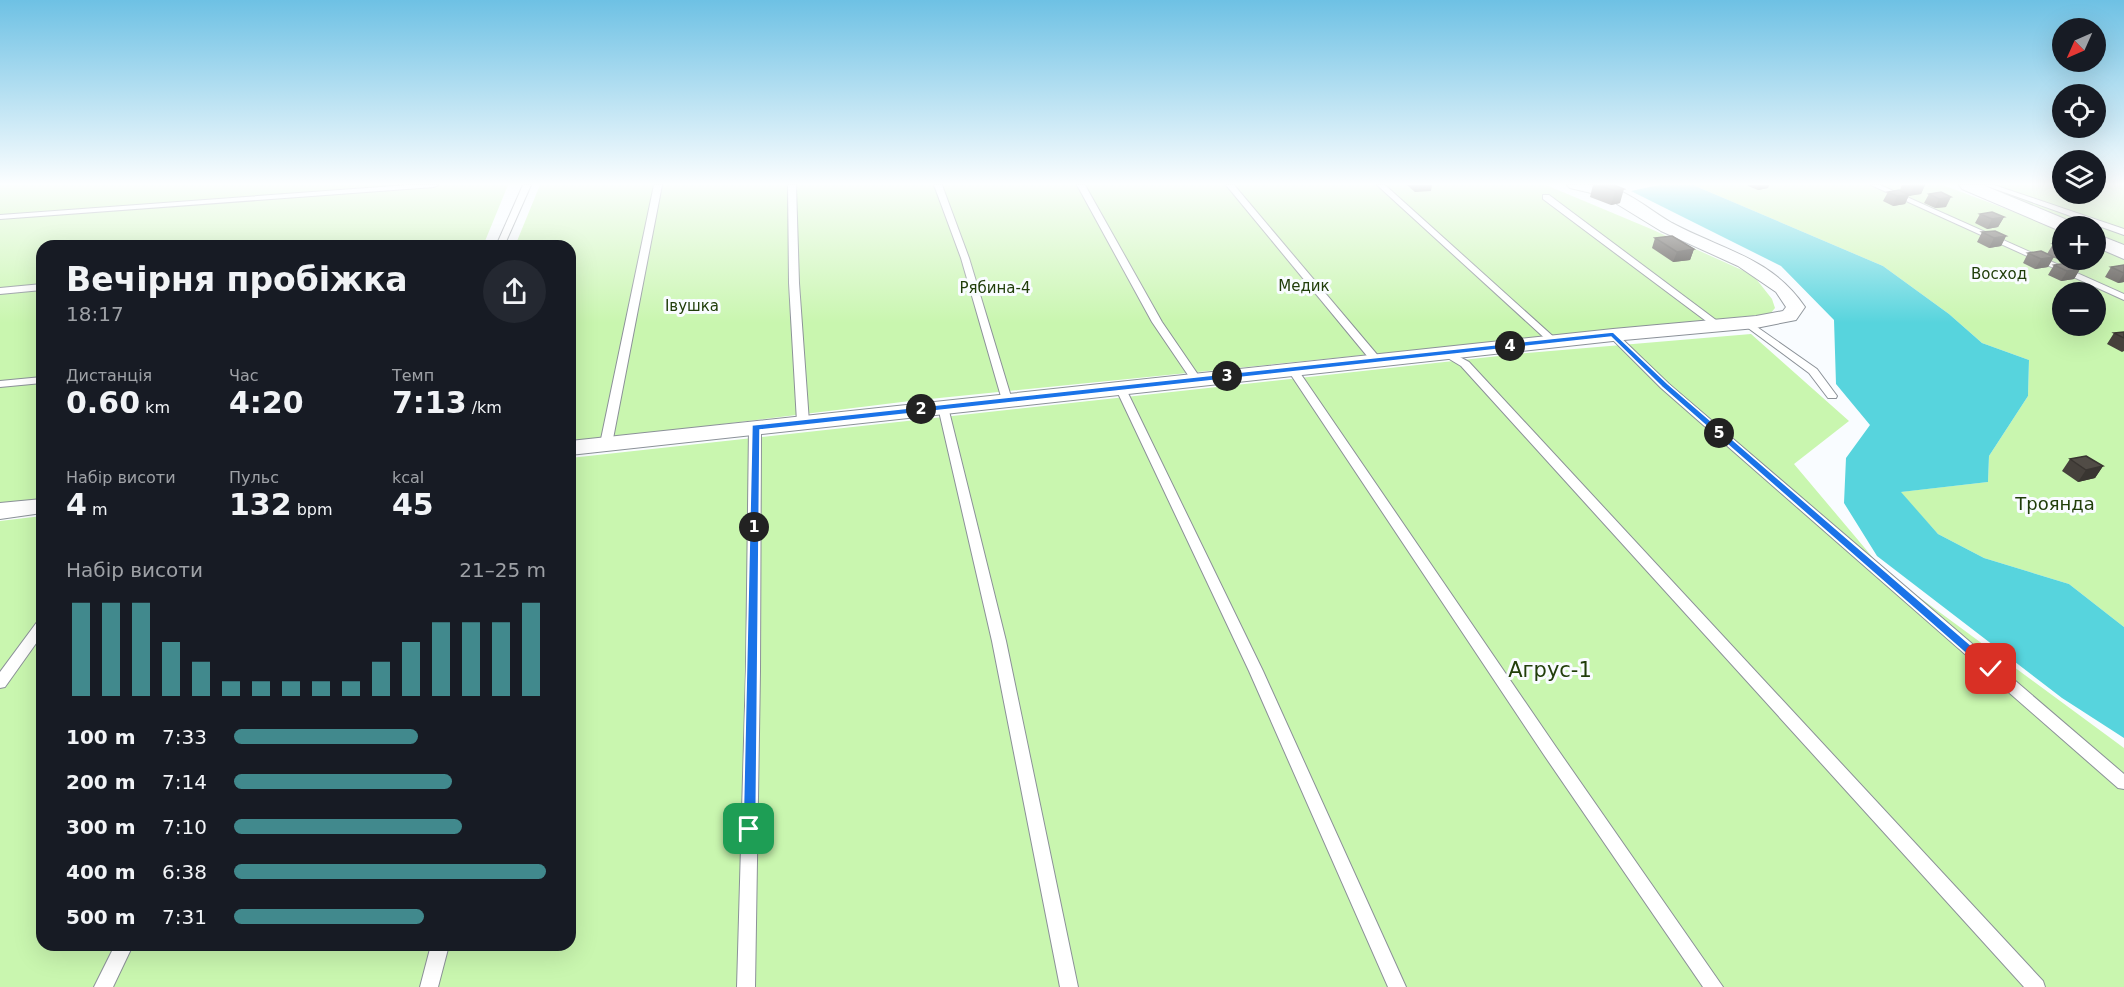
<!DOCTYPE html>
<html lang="uk">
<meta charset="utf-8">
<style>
:root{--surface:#171b24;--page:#242831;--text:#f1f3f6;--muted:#9ea1a6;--accent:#41898d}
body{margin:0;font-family:"DejaVu Sans",sans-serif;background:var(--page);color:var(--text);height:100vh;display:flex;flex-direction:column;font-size:22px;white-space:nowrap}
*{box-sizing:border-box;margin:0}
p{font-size:20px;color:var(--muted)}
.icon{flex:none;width:33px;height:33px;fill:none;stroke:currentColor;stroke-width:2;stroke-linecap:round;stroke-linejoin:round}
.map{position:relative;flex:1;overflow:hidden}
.details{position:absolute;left:36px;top:240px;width:540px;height:711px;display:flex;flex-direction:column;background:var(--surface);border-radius:18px;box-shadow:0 6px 24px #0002}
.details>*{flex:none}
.needle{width:39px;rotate:225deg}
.tools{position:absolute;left:2052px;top:18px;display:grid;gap:12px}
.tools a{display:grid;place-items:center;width:54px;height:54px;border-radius:50%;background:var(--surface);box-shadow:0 6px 24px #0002;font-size:30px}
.pin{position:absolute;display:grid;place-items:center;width:51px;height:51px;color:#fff;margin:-26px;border-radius:12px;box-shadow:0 3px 9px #0006}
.km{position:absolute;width:30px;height:30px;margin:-15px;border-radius:50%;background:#222;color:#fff;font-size:16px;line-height:30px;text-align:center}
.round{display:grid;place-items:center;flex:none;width:63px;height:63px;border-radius:32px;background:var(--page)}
.head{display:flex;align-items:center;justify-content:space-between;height:102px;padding:0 30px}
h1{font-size:33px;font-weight:700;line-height:45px}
.metrics{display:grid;grid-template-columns:repeat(3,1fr);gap:9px;height:102px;padding:6px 30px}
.metrics div{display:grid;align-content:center}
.metrics b{font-size:30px;font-weight:700}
.metrics small{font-size:16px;font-weight:400}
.metrics p{font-size:16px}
.chart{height:168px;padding:12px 30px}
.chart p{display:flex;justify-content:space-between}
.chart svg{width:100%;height:108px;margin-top:6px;stroke:var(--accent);stroke-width:6}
ul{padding:0 30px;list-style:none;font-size:20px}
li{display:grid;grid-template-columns:96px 72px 1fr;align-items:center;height:45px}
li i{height:15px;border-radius:8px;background:var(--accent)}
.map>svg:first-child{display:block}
.green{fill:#c9f6af;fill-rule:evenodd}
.water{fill:#57d4dd}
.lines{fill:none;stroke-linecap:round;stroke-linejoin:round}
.service-casing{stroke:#8b9198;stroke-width:2}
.minor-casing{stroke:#8b9198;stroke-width:2}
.tertiary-casing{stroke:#8b9198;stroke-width:2}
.service{fill:#fff;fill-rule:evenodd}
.minor{fill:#fff;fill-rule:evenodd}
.tertiary{fill:#fff;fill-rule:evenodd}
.wall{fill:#46413c}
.shaded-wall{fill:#393531}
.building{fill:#514c46;stroke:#393531;stroke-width:1.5}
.route{fill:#1a73e8;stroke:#fff;stroke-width:1.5}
.labels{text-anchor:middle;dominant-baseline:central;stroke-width:6;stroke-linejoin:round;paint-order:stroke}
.far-park-label{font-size:15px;fill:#213e0a;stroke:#f9fcff}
.park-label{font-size:18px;fill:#213e0a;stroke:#f9fcff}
.near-park-label{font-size:21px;fill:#213e0a;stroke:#f9fcff}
</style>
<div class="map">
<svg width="2124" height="987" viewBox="0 0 2124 987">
<rect width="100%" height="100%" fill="#f9fcff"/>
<path class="green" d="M0,185H508L483,246H42V499L0,504Z
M540,185H1546L1651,229L1753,275L1772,299L1775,308L1770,314L910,401L570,443V246H515Z
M1693,185H1943L2062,230V260H2096V243L2124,254V627L2069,584L1984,558L1938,534L1900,492L1988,482L1989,456L2028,396L2029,360L1982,343L1949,314L1883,266ZM2062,292H2096V326H2062Z
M1964,185H2062V194H2096V185H2124V251L2096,240V226H2064Z
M1751,334L1849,421L1794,464L1885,572L2124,748V987H0V521L42,516V945H570V458L1527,353Z"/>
<path class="water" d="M1659,185H1693L1883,266L1949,314L1982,343L2029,360L2028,396L1989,456L1988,482L1901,492L1938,534L1984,558L2069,584L2124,627V738L2062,698L1877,556L1844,503L1846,458L1870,425L1836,384L1834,320L1781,266L1631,191Z"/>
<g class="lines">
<g class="service-casing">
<path id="service" d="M408,185H438L434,187L0,219V215Z
M523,185H531L504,246H496Z
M654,185H662L612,444L606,447L600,444Z
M788,185H796L799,283L809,422L803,425L797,422L789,283Z
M934,185H942L969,258L1012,400L1011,402H1003L1002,400L961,258Z
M1077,185H1085L1162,322L1201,379L1200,381H1192L1152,322Z
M1226,185H1234L1380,358V362H1372Z
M1377,185H1385L1556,339V343H1550Z
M1871,185H1880L2124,294V300Z
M1984,185H1994L2124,229V235Z
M1543,195H1549L1720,323V327H1714L1543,199Z
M42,284V290L0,294V288Z
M1747,320L1817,369L1837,396L1836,398H1828L1809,373L1744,325L1742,323Z
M1613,332L1616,333L1669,384L2124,774V789L2118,788L1661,388L1610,337V333Z
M1445,349L1469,362L2043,981L2045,987H2024L1461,366L1441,354L1440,352Z
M1292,366L1296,367L1556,747L1723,987H1703L1544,755L1287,369Z
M42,377V383L0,387V381Z
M1120,384L1125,387L1263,671L1406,987H1388L1249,671L1115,387Z
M943,404L948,407L1006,641L1078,987H1060L992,641L938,407Z
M755,424L761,427L760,671L755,987H737L746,671L749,427Z
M42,620V635L5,687L0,688V672L37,622Z
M115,945H133L113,987H94Z
M431,945H449L438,987H420Z"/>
</g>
<g class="minor-casing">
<path id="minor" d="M1567,185C1582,184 1598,184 1613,188C1633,195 1653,212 1672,223C1722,250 1771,257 1805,307L1796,320L1756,328L1613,341L570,455V441L1613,329L1756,316L1783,311L1786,307L1776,292L1738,266L1661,231L1604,196L1570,188Z
M42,499V513L0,519V503Z"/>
</g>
<g class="tertiary-casing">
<path id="tertiary" d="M1959,185H1983L2072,222L2075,226H2062V231L2058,230L1962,189Z
M2096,234L2124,245V259L2096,247Z"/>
</g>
<use href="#service" class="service"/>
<use href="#minor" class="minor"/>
<use href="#tertiary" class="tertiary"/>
</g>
<path class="wall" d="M1407,185H1432L1431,191L1415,192Z
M1593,185H1614L1620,203L1611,205L1590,197Z
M1748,185H1769L1768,188L1758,190L1748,186Z
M1902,185H1925L1921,194L1909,195L1905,204L1893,206L1883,201L1888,192L1900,190Z
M1941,192L1946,207L1935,208L1924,203L1929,194Z
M1980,214L2004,217L1998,227L1987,229L1975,223Z
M1982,232L2006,236L2001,246L1989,248L1977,242Z
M1655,238L1694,249L1690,260L1673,262L1652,248Z
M2062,243V259L2059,260L2053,257L2048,267L2035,269L2023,263L2028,253L2047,254L2053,244Z
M2054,265L2080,269L2074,279L2061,281L2048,275Z
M2124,265V282L2118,283L2105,277L2111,267Z
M2124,332V351L2122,352L2107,344L2114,333Z
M2070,459L2103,466L2095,478L2078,482L2062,471Z"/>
<path class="shaded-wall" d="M1760,185H1769L1768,188L1758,190Z
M1925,185L1921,194L1909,196L1914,186Z
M1624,189L1620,203L1611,205L1615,191Z
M1909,195L1905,204L1893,206L1897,196Z
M1951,197L1946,207L1935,208L1939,199Z
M2004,217L1998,227L1987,229L1992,219Z
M2006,236L2001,246L1989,248L1994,238Z
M1694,249L1690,260L1673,262L1677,252Z
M2054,257L2048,267L2035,269L2041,259Z
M2080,269L2074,279L2061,281L2067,271Z
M2124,273V282L2118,283Z
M2103,466L2095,478L2078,482L2086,470Z"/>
<path class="building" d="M1599,185H1614L1624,189L1615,191Z
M1910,185H1925L1914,186Z
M1899,190L1909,195L1897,196L1888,192Z
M1941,192L1951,197L1939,199L1929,194Z
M1992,212L2004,217L1992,219L1980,214Z
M1995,231L2006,236L1994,238L1982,232Z
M1672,236L1694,249L1677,252L1655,238Z
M2062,243V248L2053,244Z
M2041,251L2054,257L2041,259L2028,253Z
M2067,263L2080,269L2067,271L2054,265Z
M2124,265V273L2111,267Z
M2124,332V338L2114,333Z
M2086,456L2103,466L2086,470L2070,459Z"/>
<linearGradient id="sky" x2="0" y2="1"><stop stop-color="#6ec1e4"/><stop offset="0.57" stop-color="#fcfeff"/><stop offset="1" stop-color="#fcfeff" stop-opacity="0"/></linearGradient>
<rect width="2124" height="323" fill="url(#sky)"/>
<path class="route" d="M1613,332L1668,384L1995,666V672H1987L1662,387L1611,337L760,430L756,829L749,834L745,833L743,829L752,425Z"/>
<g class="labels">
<g class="far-park-label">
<text x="1999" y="274">Восход</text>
<text x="1304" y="286">Медик</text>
<text x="995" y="288">Рябина-4</text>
<text x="692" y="306">Івушка</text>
</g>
<g class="park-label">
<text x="2055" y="503">Троянда</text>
</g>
<g class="near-park-label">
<text x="1550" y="670">Агрус-1</text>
</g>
</g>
</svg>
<div class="tools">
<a><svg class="needle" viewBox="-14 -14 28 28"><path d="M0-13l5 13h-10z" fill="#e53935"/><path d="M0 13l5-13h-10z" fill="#9ea1a6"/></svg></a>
<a><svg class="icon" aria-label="locate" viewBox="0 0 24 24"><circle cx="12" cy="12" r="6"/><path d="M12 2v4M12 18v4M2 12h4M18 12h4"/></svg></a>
<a><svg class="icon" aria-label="layers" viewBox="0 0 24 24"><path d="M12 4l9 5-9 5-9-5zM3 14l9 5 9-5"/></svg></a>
<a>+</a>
<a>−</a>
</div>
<div class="pin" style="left:749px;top:829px;background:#1e9e55"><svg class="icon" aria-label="arrive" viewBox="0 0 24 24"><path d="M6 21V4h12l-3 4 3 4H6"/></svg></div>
<div class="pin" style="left:1991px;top:669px;background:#d93025"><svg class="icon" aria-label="check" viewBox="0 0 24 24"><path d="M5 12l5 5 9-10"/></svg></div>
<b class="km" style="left:754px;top:527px">1</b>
<b class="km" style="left:921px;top:409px">2</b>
<b class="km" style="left:1227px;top:376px">3</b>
<b class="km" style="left:1510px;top:346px">4</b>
<b class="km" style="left:1719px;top:433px">5</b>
<section class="details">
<div class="head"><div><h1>Вечірня пробіжка</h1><p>18:17</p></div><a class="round"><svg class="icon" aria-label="share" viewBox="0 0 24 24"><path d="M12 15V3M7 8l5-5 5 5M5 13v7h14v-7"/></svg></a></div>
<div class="metrics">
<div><p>Дистанція</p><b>0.60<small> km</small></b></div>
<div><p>Час</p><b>4:20</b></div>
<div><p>Темп</p><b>7:13<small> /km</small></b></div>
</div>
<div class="metrics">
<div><p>Набір висоти</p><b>4<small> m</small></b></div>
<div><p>Пульс</p><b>132<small> bpm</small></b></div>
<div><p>kcal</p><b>45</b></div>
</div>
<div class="chart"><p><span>Набір висоти</span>21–25 m</p>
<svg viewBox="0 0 160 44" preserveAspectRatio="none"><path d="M5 44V6M15 44V6M25 44V6M35 44V22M45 44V30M55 44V38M65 44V38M75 44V38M85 44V38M95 44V38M105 44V30M115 44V22M125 44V14M135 44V14M145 44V14M155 44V6"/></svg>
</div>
<ul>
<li><b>100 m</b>7:33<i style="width:59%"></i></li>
<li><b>200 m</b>7:14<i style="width:70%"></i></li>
<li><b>300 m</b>7:10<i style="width:73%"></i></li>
<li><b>400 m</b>6:38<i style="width:100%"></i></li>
<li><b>500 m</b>7:31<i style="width:61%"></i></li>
</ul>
</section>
</div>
